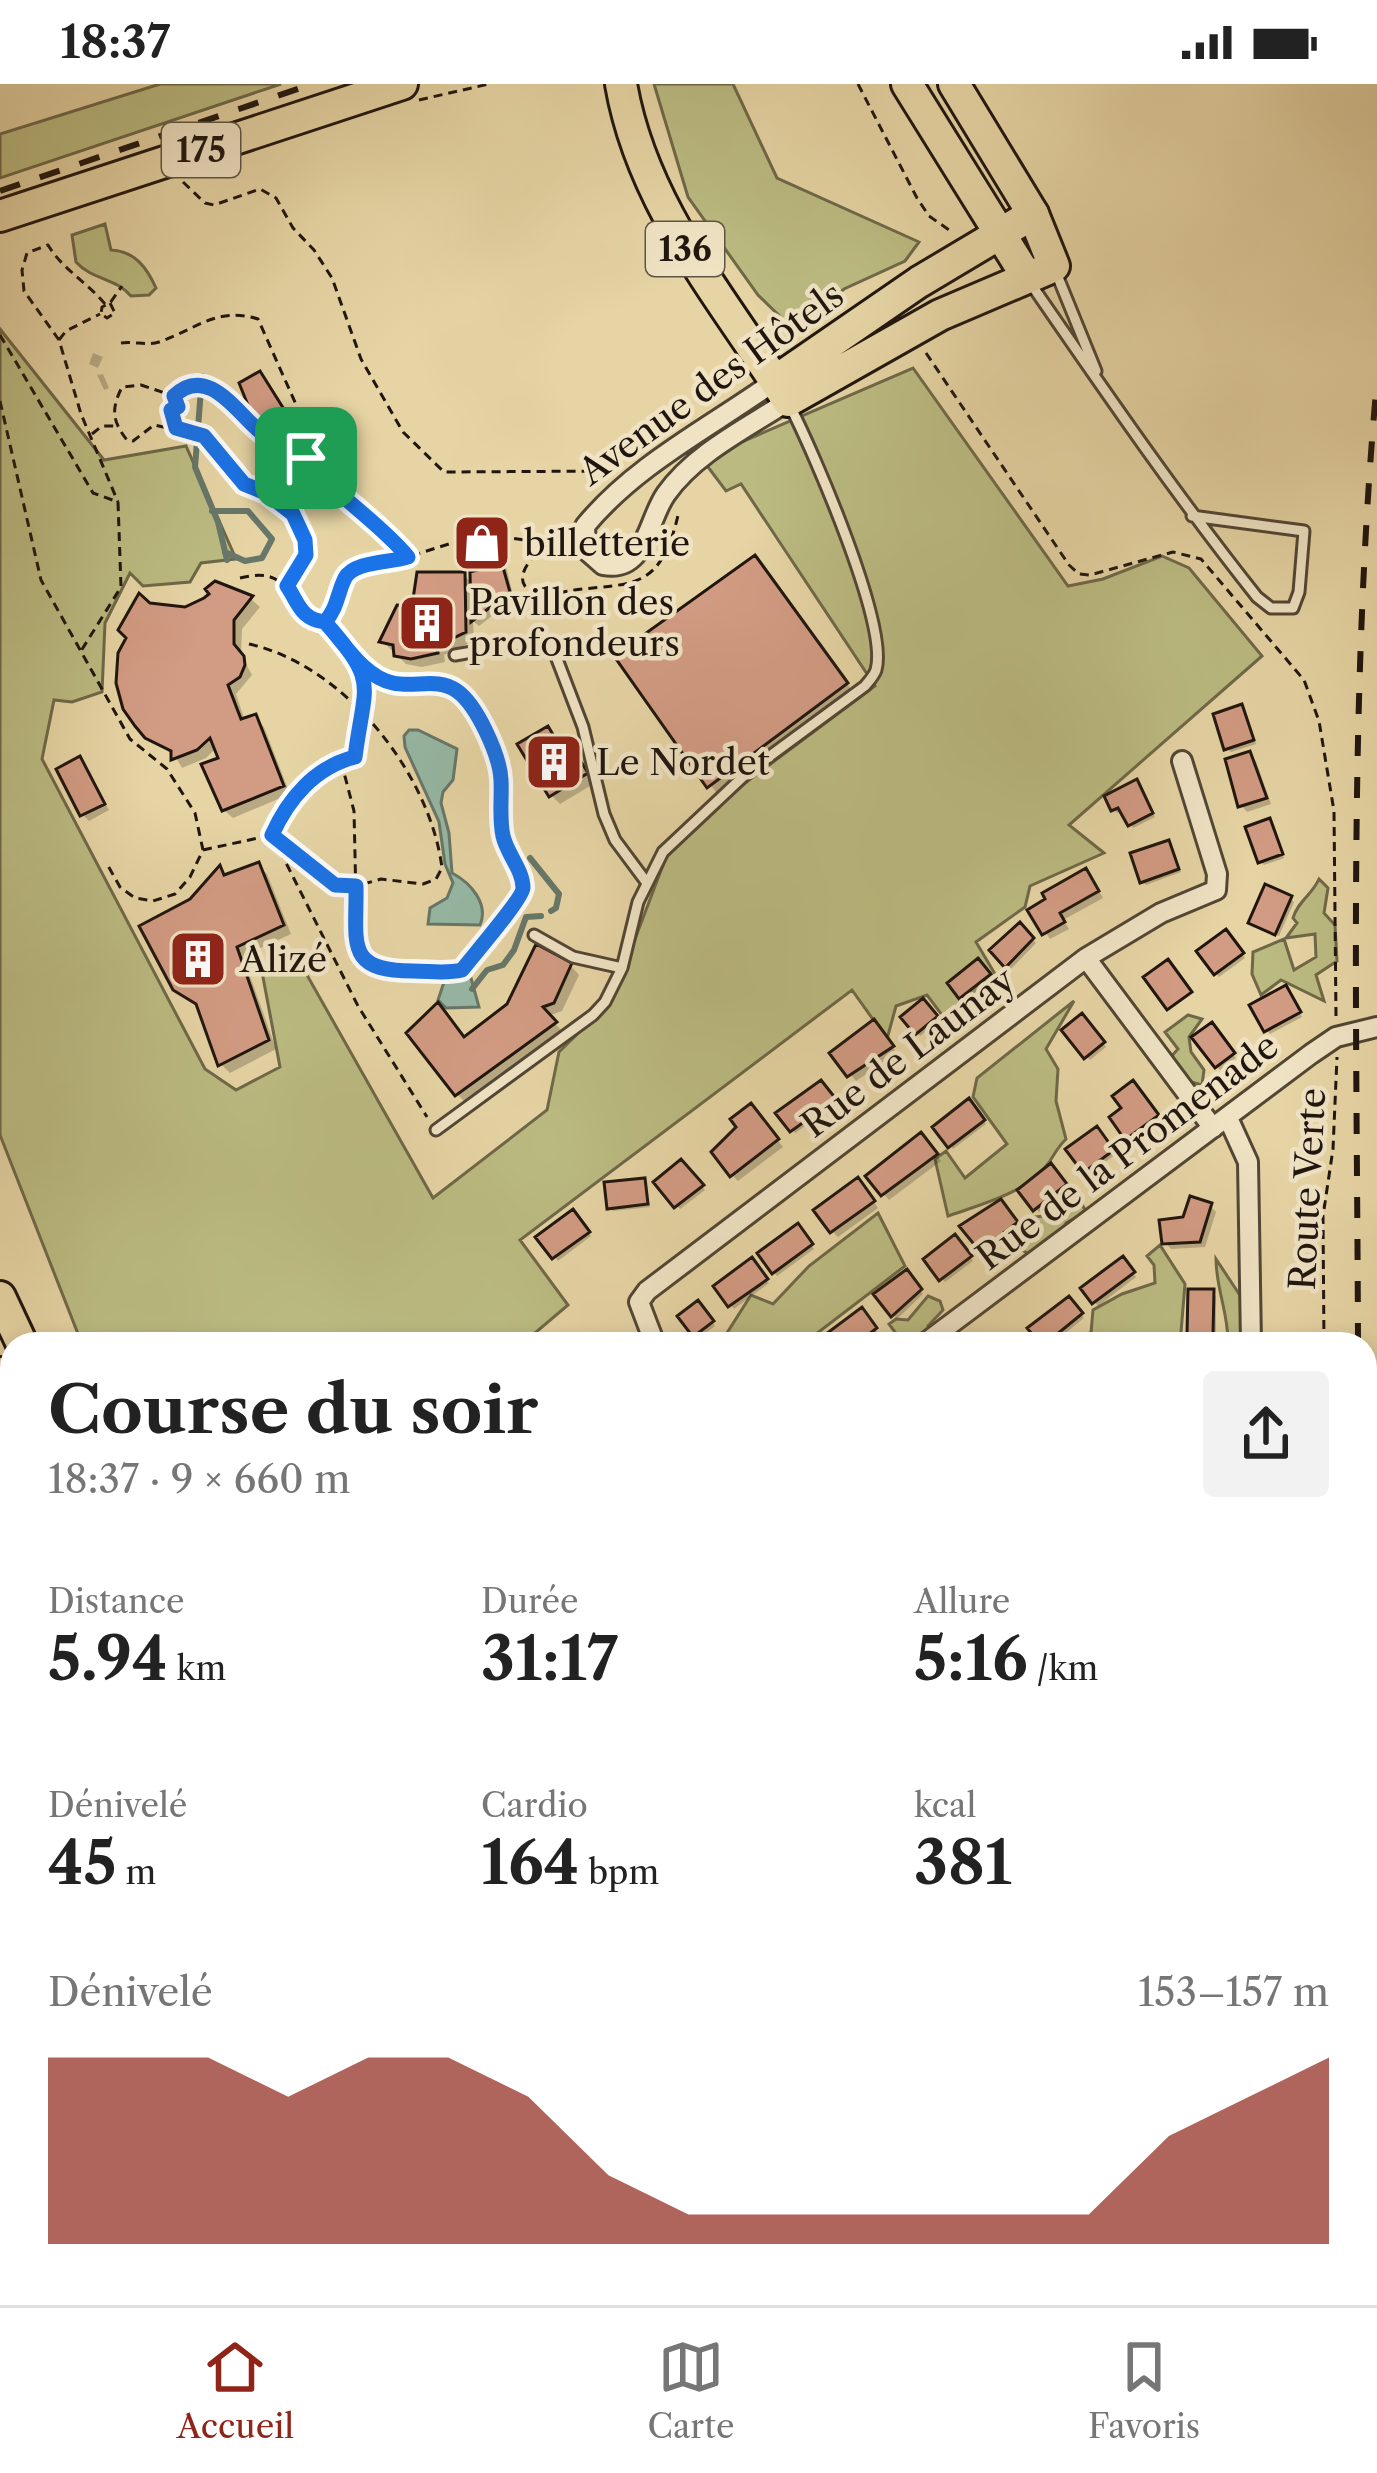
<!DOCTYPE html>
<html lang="fr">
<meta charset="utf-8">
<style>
:root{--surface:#fff;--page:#f2f2f2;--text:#222;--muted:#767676;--line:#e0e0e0;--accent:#8f2418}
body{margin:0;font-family:"Libre Caslon Text",serif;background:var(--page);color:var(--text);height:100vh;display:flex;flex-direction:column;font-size:45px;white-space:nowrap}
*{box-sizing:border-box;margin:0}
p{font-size:39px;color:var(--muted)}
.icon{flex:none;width:66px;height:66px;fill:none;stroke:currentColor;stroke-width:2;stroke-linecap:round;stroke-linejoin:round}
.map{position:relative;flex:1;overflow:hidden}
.drawer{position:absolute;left:0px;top:1248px;width:1377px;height:975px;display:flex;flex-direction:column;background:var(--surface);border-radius:36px 36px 0 0;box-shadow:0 6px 18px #0003}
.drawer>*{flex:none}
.pin{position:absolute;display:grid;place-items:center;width:102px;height:102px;color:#fff;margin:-51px;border-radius:24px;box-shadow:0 6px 18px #0006}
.round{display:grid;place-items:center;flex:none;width:126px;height:126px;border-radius:12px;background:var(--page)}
.overview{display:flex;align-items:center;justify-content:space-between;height:204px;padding:0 48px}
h1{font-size:66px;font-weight:700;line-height:90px}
.figures{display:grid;grid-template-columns:repeat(3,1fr);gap:18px;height:204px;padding:12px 48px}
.figures div{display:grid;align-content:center}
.figures b{font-size:60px;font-weight:700}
.figures small{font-size:33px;font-weight:400}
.figures p{font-size:33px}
.chart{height:336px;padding:24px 48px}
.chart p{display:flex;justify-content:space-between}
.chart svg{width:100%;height:216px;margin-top:12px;fill:var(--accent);opacity:.7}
.status{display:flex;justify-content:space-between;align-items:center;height:84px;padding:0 60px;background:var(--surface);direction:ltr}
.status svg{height:33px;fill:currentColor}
.menu{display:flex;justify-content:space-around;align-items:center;height:168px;border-top:3px solid var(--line);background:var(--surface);font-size:33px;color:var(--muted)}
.menu a{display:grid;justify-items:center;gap:6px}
.menu .selected{color:var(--accent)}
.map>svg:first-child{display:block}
.green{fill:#bbbb81;stroke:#6e6848;stroke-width:3}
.water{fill:#96b8a5;stroke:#677769;stroke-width:3}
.shadow{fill:#0003}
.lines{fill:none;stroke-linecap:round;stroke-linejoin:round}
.stream{stroke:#677769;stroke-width:6}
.building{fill:#d29b83;stroke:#20160f;stroke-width:3}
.service-casing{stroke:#524634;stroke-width:15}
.minor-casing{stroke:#524634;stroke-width:24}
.primary-casing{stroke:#20160f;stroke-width:36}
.trunk-casing{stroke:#20160f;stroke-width:36}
.path{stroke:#20160f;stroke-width:3;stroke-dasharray:9 6;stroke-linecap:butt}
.service{stroke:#efe3c4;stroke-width:9}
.minor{stroke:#efe3c4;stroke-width:18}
.primary{stroke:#e6d4a4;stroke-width:30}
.trunk{stroke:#e6d4a4;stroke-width:30}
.rail{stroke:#20160f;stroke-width:6;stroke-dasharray:21 21;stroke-linecap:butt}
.route-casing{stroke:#fff;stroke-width:24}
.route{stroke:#1a73e8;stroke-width:15}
.labels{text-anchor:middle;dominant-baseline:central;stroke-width:9;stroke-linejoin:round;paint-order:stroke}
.shield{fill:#efe3c4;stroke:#5e5445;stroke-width:3}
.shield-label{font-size:33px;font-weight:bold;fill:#20160f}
.street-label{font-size:36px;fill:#20160f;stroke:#efe3c4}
.poi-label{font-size:36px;fill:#20160f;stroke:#efe3c4;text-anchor:start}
</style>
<div class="status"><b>18:37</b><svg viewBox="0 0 49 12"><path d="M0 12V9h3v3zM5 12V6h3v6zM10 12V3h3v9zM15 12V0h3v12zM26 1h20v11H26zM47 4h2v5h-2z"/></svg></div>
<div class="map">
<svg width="1377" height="2221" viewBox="0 0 1377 2221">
<rect width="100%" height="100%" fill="#e6d4a4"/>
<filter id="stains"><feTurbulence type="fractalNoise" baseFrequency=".00167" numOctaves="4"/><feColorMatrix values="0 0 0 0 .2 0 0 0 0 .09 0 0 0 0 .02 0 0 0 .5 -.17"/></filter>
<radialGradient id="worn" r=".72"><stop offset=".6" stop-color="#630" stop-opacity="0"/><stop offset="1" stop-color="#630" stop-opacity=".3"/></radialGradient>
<path class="green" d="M160,0H281L0,94V50Z
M654,0H733L777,94L919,158L905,177L844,205L795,247L758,211L688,113Z
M105,140L111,166C135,167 147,184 156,204L149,211L131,212C116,194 92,196 76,178L72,151Z
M0,245L104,376L186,362L236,475L201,479L190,498L143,502L130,489L105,539L102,608L72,618L54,616L42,675L205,985L236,1006L280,983L262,888L294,868L433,1114L547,1026L559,968L612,916L674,752L875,602L741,400L726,407L702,375L913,284L1068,502L1103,495L1162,472L1189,484L1262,572L1069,741L1104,769L1030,802L1025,823L976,858L1001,900L948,939L927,911L896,922L887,955L852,906L520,1156L568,1221L522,1260H82L0,1051Z
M1319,795L1328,804L1324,829L1335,841L1337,877L1316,891L1324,917L1281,896L1261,911L1252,890L1253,868L1284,855L1294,886L1316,873L1315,850L1286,854L1297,839L1293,834C1298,817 1312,811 1319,795Z
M1074,917L1046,965L1058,985L1056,1017L1066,1055C1058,1063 1055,1069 1050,1077C1028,1109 982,1120 948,1132L935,1075L946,1067L965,1094L1007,1060L973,1013L977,994Z
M1188,931L1202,935L1189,953L1191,968L1204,986L1202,1001L1184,996L1169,975L1178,965L1165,948Z
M1071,1114H1079L1086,1128L1066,1139L1060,1158L1047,1156L1028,1170L1015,1160L1022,1150L1032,1152L1034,1133L1053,1131Z
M878,1129L905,1182L803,1260H709L725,1252L751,1211L773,1220L809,1182Z
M1160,1161L1185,1200L1180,1260H1072L1083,1250L1091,1249L1093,1226L1122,1210L1155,1199L1154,1181L1147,1172Z
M1216,1175L1245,1219L1244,1260H1228C1229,1231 1216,1205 1216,1175Z
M928,1212L940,1217L943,1226L928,1242L932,1260H876L895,1248L889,1240L896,1235L908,1236Z
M1367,1681L1377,1682V2017L1372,1966Z
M722,2211H852V2221H711Z
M1074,2211H1200L1208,2218L1074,2221Z"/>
<path class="water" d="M409,646H418L457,665L453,696L443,708L441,719L449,749L452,789C471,799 489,820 480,841L428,840L430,824L447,814L453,799L445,780L439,738L405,663L404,652Z
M471,894L479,923L446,924L438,916L444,898Z
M0,1389L12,1416V2211H467L473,2221H0Z"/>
<path class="shadow" d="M93,269L103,273L98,284L89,280Z
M103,290L109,304L104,306L97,291Z
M265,296L292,339L293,349L280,356L257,335Z
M491,451L505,478L514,515L479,542L473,537L474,557L444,571L445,578L422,583L406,580L382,557L414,525L464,491L473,500L481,474L473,472Z
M763,483L854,609L718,711L618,573Z
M215,500L251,515L260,523L242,545L241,571L252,591L236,610L245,637L255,634L264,643L290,710L233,734L224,726L222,676L217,663L206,674L182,684L174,670L147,652L149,522L186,526L206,517Z
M1242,624L1256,660L1231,668L1227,664Z
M547,645L564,668L571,665L579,673L595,699L560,720L551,711Z
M1249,671L1256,677L1271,720L1247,728L1241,721Z
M79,676L109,726L89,737L83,731Z
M1140,702L1155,733L1133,744L1123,726L1117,729L1114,725Z
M1270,738L1284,774L1264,781L1260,777Z
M1168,759L1181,788L1146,801L1142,797Z
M258,782L267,790L291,850L243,872L276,965L230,989L221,980L200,923L176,904L192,818L220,785L228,793Z
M1091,793L1103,814L1063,836L1069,845L1050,855L1031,827Z
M1290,814L1294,818L1279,852L1255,842Z
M1020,842L1036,859L1011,885L994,866Z
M1229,852L1245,874L1219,893L1216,889Z
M978,878L992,895L965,916L951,899Z
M571,882L579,891L562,927L548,932L563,948L466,1019L457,1010L465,956Z
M1289,908L1302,933L1270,950L1267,946Z
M923,918L939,937L920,952L904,933Z
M1081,933L1106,963L1090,976L1065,946Z
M1211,942L1236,974L1220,986L1195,954Z
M879,945L897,969L856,997L834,970Z
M821,1000L837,1020L795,1049L779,1029Z
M1138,1006L1162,1038L1133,1060L1127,1054Z
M969,1018L986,1040L953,1065L936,1043Z
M757,1029L783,1063L738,1097L732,1091L740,1043Z
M1100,1049L1115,1071L1088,1090L1085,1087Z
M926,1058L941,1077L889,1116L870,1093Z
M681,1079L705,1106L680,1125L657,1099Z
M1051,1083L1068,1104L1039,1128L1021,1107Z
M644,1097L650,1123L613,1127L610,1124Z
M863,1103L878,1124L838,1153L832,1147Z
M1000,1119L1019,1143L992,1163L989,1160L982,1165L963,1143Z
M1210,1122L1216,1128L1205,1163L1171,1165L1165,1158Z
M572,1129L591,1152L558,1177L540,1153Z
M801,1146L814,1165L777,1192L774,1188Z
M955,1154L973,1177L945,1198L927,1175Z
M1122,1176L1136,1193L1098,1222L1084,1205Z
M755,1181L769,1199L734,1225L717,1203Z
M906,1189L923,1210L897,1235L878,1211Z
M1213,1208L1216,1212V1253H1194L1190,1249Z
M1069,1216L1084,1234L1052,1260H1044Z
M698,1220L715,1242L698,1255L681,1233Z
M865,1230L878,1249L864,1260H837Z"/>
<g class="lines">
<path class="stream" d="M202,292L195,383L218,438L227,476
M212,427H248L272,455L262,474L245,477L225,468
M530,774L559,810L556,824L551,827
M472,905L487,886L503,881L514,866L526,833L541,832"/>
</g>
<path class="building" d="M260,287L287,330L289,342L272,352L254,336L239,299Z
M492,448L499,469L470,473L468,449Z
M499,469L510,508L471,538L470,488L477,486L478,473Z
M755,471L848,599L707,704L614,572Z
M417,488H465L466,548L437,562L438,569L411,575L394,572L393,561L379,558L397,521L412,522Z
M215,497L253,512L234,536V560L244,572L245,581L240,593L228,601L241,635L256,630L284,702L222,727L201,680L218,674L210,654L197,666L171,676V667L145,654L135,642L123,625L116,599L118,569L126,554L118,546L139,509L150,519L185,523L204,514L209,510L205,505Z
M1242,620L1254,656L1224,666L1213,630Z
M548,642L562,666L571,661L588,689L549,713L517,660Z
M1250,667L1267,714L1238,723L1225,675Z
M80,672L105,720L80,732L56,685Z
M1137,695L1153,729L1128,742L1118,724L1111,727L1104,712Z
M1270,734L1283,770L1258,779L1245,743Z
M1169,756L1179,785L1140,799L1130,769Z
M259,778L284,841L237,863L269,956L218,982L196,920L173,906L139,842L190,815L220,781L224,791Z
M1086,784L1099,807L1060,829L1065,838L1042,851L1027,826L1045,815L1042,809Z
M1265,800L1292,812L1275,851L1248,839Z
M1020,838L1034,854L1005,884L989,866Z
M1226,845L1244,869L1214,891L1196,867Z
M536,860L572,879L554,919L543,923L557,938L455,1012L406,949L438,918L464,953L507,920Z
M978,874L991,890L959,915L947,899Z
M1168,875L1192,908L1167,926L1143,893Z
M1286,901L1301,928L1264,948L1249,921Z
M923,914L938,932L915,951L900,933Z
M1082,929L1105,958L1084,975L1061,946Z
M874,935L894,962L847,993L829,969Z
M1212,938L1235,969L1215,984L1191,953Z
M821,996L836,1015L790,1048L775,1029Z
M1133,996L1159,1031L1125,1056L1109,1033L1121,1024L1112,1012Z
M969,1014L985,1036L948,1064L932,1043Z
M751,1019L779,1055L730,1093L711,1068L736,1043L730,1035Z
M1097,1042L1114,1066L1083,1089L1065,1065Z
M921,1048L938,1070L881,1112L865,1092Z
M681,1075L704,1101L674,1124L653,1098Z
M1051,1079L1067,1100L1033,1127L1017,1106Z
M858,1093L875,1117L830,1149L813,1126Z
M645,1094L648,1120L607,1125L604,1098Z
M1190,1112L1212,1119L1200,1158L1162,1160L1159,1136L1183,1133Z
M1001,1115L1018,1138L986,1162L983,1159L977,1164L959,1142Z
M573,1125L590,1148L552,1175L535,1153Z
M798,1139L813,1160L772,1190L757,1169Z
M955,1150L972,1172L939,1197L923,1175Z
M1123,1172L1135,1188L1092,1220L1080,1204Z
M752,1173L768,1195L728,1223L713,1202Z
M907,1185L922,1205L891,1233L873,1210Z
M1188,1205H1214L1213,1251L1187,1250Z
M1069,1212L1083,1229L1045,1260H1040L1027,1244Z
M698,1216L714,1237L693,1253L677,1232Z
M862,1223L877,1244L856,1260H834L826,1250Z
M862,2211H902L906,2221H866Z"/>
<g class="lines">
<g class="service-casing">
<path id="service" d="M1055,186L1096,287
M1031,200C1104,306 1176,411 1257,513L1271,524H1293L1299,508L1304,447L1192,432
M455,571L536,557L552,562L583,643L604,730L615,756L647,799
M534,851L573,873L622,884
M436,1046L593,931L605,918L622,884L638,818L663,768L747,689L865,602C869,597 874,592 876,586C889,541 813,367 790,322"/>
</g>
<g class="minor-casing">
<path id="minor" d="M775,297C711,343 636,380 585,442L586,466L603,481C646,489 647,437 666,410C695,369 747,344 788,317
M1086,874L1161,829L1216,806L1217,790L1182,677
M1228,1034L1248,1078L1251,1260
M655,1260L639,1218L647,1207L1086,874L1213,1044
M924,1260L1311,970L1336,953L1377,943
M679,2211L683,2221
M1059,2211L1063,2221
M1290,2211L1293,2221
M1021,2221L1030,2211"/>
</g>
<g class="primary-casing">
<path id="primary" d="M621,0C642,122 723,215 788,317L940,231L1048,185
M775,297L919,198L1033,130
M0,1213L22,1260
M0,1289L12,1313
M513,2211L518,2221
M549,2211L555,2221"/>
</g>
<g class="trunk-casing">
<path id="trunk" d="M907,0L1027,193
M954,0L1033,130L1054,182
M0,132L402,0"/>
</g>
<path class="path" d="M858,0L917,114L929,132L952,148
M419,16L489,0
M183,98L205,119L214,121L260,105L276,114L293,144L314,166L332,194L361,275L403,348L444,388L612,387
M110,219L115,229L107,234L101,230L102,223L110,219L122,202
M105,220C86,197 63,186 48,161L27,169L22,186L24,207L59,256L81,330L118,418
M0,251L93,409L118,418L121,503L81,567
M59,256L66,247L100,230
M121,259C134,257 147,262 159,258C195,246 217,222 258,235L310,352L307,371
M926,269L1069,481L1079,490L1090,491L1173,468L1201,475L1304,596L1319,637L1334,727L1336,933
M174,312L178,323L171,326L176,342
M0,317L41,496L130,655L167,685L195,729L203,766L190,793L175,810L153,817L135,814L120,803L107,780
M92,350L102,342H114
M561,451C539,462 496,503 545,512C620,492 658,523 679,427
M240,494C300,479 281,532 325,537L337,523L345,493L353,484L389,479L455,458L503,453L545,459
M287,502L306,471L305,456L293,430L266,409L244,400L204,352L154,341L133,357L127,356C112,337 111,325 122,303L141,301L174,312L181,305L193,303L230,314L256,345L306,374L329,404L388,449L408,473
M249,560C344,581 430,689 442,784L436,795L423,800L381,795L353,803L335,801L272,751
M341,677L354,727L357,860L361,873L372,883L390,889H450L462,885L497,837L519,817L523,804L503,754L501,689L476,625L445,600H394L362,580
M273,753L358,922L427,1033
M203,766L272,751C288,715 315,683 355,673C365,598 379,600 326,539
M1324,1260L1323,1132L1333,1065L1337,973
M1,1334L12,1360
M0,1370L12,1399
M476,2211L482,2221
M1364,2211L1366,2221"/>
<use href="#service" class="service"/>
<use href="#minor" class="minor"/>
<use href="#primary" class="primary"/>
<use href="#trunk" class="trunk"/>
<path class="rail" d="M0,107L312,0
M1358,1260C1357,939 1348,616 1377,296
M1365,2006L1377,2116"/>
</g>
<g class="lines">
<g class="route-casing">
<path id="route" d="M306,374C336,413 377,436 408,473C391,479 354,477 345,494C337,510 338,523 325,538C379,600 365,596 355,673C315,683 288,715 272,751L335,801L356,802C357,859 344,887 413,887C430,887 446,890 462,886C472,873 523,814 523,804C523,786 507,770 503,752C499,734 502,714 501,696C500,672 477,621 457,607C437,593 415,604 393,599C364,593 344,559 325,538C301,536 298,518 287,502L306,471L305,456L293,430L266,409L244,400L204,352L176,344L171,326L178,323L174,312C209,278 240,334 263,350C276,359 292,365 306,374"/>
</g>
<use href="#route" class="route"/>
</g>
<defs>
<g id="shop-square" transform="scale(3)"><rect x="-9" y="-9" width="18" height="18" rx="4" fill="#8f2418" stroke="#efe3c4"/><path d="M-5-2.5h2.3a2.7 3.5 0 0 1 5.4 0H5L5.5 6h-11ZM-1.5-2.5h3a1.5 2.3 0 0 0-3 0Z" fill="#fff"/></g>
<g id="building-square" transform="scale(3)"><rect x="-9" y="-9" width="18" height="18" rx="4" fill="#8f2418" stroke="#efe3c4"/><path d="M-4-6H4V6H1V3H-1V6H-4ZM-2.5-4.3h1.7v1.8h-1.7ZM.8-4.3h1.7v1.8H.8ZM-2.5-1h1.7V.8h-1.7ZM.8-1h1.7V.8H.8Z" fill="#fff"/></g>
</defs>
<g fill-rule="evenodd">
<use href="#shop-square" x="482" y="459"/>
<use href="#building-square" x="427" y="539"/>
<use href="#building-square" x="554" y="678"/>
<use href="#building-square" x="198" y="875"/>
</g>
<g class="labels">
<g class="shield">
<rect x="162" y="39" width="78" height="54" rx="9"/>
<rect x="646" y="138" width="78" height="54" rx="9"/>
</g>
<g class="shield-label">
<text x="201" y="66">175</text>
<text x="685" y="165">136</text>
</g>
<g class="street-label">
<text transform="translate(711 299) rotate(-36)">Avenue des Hôtels</text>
<text transform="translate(908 968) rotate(-37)">Rue de Launay</text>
<text transform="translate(1127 1067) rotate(-37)">Rue de la Promenade</text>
<text transform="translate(1307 1105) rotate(-87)">Route Verte</text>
</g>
<g class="poi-label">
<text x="524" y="459">billetterie</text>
<text x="469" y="518">Pavillon des<tspan x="469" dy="41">profondeurs</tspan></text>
<text x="596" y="678">Le Nordet</text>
<text x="240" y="875">Alizé</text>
</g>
</g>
<rect width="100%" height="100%" filter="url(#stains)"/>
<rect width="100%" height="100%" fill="url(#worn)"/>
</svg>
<div class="pin" style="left:306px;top:374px;background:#1e9e55"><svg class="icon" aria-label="arrive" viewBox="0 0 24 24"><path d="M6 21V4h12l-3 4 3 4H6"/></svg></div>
<section class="drawer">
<div class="overview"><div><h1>Course du soir</h1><p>18:37 · 9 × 660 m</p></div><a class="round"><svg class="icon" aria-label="share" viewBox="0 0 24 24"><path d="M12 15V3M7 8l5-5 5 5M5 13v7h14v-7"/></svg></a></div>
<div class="figures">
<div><p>Distance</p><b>5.94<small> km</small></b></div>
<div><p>Durée</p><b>31:17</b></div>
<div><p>Allure</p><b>5:16<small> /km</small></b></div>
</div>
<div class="figures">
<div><p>Dénivelé</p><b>45<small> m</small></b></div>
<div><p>Cardio</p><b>164<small> bpm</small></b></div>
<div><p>kcal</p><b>381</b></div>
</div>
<div class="chart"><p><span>Dénivelé</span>153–157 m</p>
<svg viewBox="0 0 160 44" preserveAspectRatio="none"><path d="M0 44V6L10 6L20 6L30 14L40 6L50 6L60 14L70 30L80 38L90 38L100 38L110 38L120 38L130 38L140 22L150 14L160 6V44z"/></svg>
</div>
</section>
</div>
<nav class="menu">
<a class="selected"><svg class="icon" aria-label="home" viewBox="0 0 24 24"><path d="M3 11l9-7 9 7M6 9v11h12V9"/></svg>Accueil</a>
<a><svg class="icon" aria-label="map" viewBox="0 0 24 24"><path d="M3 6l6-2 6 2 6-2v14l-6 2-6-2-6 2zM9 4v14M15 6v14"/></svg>Carte</a>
<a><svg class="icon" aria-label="saved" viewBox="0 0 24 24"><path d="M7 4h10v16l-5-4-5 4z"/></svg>Favoris</a>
</nav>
